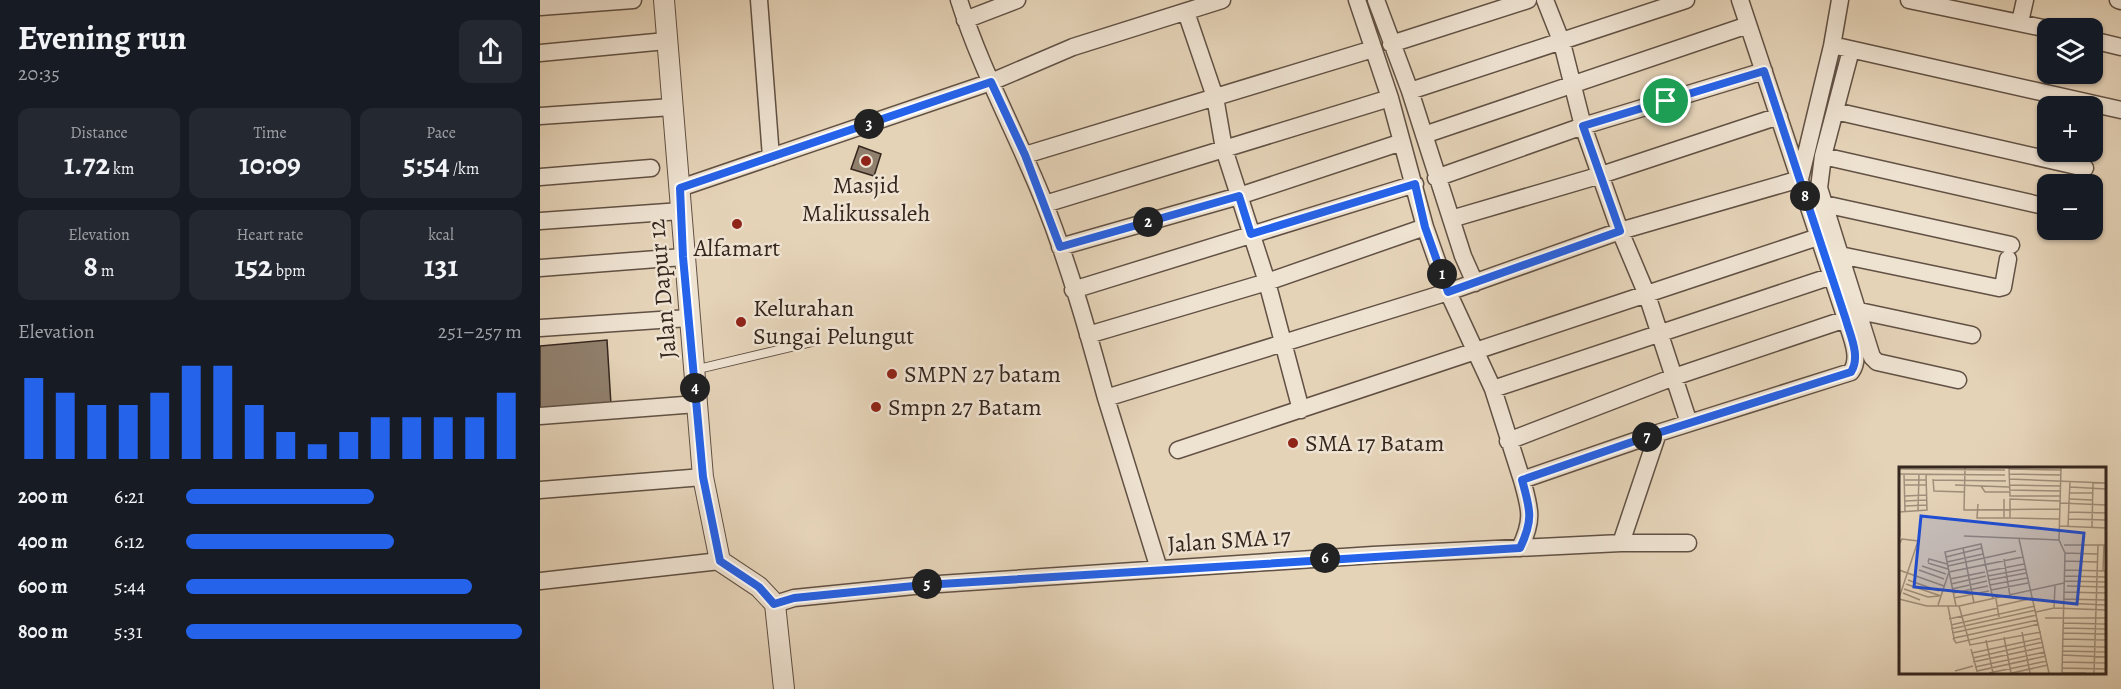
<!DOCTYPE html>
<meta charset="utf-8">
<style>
:root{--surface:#171b24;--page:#242831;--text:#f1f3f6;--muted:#9ea1a6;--accent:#2563eb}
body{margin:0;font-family:Alegreya,serif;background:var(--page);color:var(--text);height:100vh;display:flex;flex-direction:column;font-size:22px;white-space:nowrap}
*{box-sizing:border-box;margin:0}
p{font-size:20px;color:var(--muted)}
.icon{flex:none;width:33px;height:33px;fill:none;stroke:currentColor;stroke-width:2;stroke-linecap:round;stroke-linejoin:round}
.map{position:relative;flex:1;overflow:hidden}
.drawer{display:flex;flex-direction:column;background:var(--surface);width:540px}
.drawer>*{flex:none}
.controls{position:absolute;left:1497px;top:18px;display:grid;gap:12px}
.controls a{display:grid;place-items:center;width:66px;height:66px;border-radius:12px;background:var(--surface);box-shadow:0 2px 4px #0004;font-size:30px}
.pin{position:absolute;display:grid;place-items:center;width:51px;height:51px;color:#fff;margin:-26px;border:3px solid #fff;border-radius:50%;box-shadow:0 2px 6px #0007}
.km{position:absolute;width:30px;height:30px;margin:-15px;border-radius:50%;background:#222;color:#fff;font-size:16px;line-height:30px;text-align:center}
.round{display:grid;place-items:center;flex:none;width:63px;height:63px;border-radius:12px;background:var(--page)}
.summary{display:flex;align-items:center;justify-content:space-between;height:102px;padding:0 18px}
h1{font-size:33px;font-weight:700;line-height:45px}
.metrics{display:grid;grid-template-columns:repeat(3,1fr);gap:9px;height:102px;padding:6px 18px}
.metrics div{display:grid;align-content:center;border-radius:12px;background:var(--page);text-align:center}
.metrics b{font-size:30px;font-weight:700}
.metrics small{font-size:16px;font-weight:400}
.metrics p{font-size:16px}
.chart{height:168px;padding:12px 18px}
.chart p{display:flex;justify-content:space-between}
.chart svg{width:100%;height:108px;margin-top:6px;stroke:var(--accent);stroke-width:6}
ul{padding:0 18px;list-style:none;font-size:20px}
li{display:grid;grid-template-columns:96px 72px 1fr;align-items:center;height:45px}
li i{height:15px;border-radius:8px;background:var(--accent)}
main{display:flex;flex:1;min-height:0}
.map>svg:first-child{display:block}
.building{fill:#91806e;stroke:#35261e;stroke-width:1.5}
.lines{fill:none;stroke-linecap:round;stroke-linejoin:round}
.service-casing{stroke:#615144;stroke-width:10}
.minor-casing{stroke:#615144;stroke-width:19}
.tertiary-casing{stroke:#615144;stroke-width:22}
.service{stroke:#eee2d1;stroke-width:8}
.minor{stroke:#eee2d1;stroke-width:16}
.tertiary{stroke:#eee2d1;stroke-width:20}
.route-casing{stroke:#fff;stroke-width:12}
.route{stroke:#2563eb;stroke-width:8}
.poi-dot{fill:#8f2418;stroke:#eee2d1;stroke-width:2}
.labels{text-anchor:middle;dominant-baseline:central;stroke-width:5;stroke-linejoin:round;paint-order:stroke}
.poi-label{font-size:24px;fill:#35261e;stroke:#eee2d1;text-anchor:start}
.street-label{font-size:24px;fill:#35261e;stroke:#eee2d1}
.inset-road{fill:none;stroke:#9f8e7a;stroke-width:1.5}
.view{fill:#1d4ed8;fill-opacity:0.15;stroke:#1d4ed8;stroke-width:3}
.inset-edge{fill:none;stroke:#35261e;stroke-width:3}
</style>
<main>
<section class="drawer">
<div class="summary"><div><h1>Evening run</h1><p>20:35</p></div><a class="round"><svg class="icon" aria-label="share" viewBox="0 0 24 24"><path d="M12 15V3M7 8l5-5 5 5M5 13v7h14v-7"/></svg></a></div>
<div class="metrics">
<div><p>Distance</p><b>1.72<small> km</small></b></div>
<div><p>Time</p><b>10:09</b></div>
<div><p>Pace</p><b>5:54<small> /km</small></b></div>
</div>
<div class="metrics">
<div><p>Elevation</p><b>8<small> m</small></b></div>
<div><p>Heart rate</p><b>152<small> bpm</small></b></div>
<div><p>kcal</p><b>131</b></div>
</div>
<div class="chart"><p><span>Elevation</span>251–257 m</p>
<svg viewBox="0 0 160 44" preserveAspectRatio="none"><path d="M5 44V11M15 44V17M25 44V22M35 44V22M45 44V17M55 44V6M65 44V6M75 44V22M85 44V33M95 44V38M105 44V33M115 44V27M125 44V27M135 44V27M145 44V27M155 44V17"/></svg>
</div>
<ul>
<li><b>200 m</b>6:21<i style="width:56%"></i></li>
<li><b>400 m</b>6:12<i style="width:62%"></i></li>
<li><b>600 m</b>5:44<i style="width:85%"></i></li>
<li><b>800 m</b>5:31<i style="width:100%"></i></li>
</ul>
</section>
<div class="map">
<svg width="1581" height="689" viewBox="0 0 1581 689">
<rect width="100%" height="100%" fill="#e5d3b8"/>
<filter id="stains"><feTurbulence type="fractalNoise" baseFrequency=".00333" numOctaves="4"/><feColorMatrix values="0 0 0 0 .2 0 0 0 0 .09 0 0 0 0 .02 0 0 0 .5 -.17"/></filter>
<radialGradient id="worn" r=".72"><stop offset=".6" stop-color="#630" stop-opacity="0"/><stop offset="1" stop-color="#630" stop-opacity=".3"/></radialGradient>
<path class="building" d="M319,146L341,154L334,176L311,169Z
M67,340L71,405L0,408V346Z"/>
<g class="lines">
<g class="service-casing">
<path id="service" d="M154,370L272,342"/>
</g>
<g class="minor-casing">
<path id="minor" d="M219,0L231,157
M419,0C441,70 477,134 504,202C529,265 548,332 566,398L908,292L1080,231L1260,179L1292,46L1300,0
M817,0L850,98L885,227L908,292L953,389L982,480L1118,433L1311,372C1322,357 1310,335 1306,319L1200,0
M836,0L870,91L923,256L935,283
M1005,0L1022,43L1043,126L1080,231L1107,295L1149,423
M1369,0L1508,29
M1578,0L1581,1
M0,7L93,0
M646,12L675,97L684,149L727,282L761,410
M425,20L477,0
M1480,22L1485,0
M1552,40L1581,47
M851,44L988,0
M1301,47L1581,110
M1311,50L1283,156L1279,188L1332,357L1337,362L1418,380
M0,53L126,41
M870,91L1146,0
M1295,111L1545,168
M0,116L132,107
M884,135L1208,25
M485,155L833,49
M1283,156L1508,207
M0,177L111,168
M896,178L1043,126L1224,71
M140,188L451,82L533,47L682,0
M505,204L850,98
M1276,206L1284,204L1471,245
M911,219L1061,175L1239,116
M0,221L141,211
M520,247L699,196L862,142
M1292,256L1300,255L1459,288L1463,287L1468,259
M0,268L143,257
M533,290L875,184
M1310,309L1432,335
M0,328L149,318
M548,335L727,282L885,227
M953,389L1292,276
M566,398L619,569
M0,416L157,404
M968,441L1134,377L1306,319
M638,450L1278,237
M0,490L163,477
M1081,543L1118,433
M980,548C994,519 990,509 982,480
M0,581L180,561
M235,604L254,598L384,585L833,555L1081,543H1148"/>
</g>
<g class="tertiary-casing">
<path id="tertiary" d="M124,0L163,477L180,561L219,587L235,604L244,689"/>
</g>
<use href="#service" class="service"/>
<use href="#minor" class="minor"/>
<use href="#tertiary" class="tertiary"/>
</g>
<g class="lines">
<g class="route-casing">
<path id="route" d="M1224,71L1306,320C1310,335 1321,357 1311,372L1118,433L982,480C990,509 994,519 980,548L384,585L254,598L234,604L219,587L180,561L163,477L143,257L140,188L451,82L485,155L520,247L699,196L711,234L875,184L885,227L908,292L1080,231L1043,126Z"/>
</g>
<use href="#route" class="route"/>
</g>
<g class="poi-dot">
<circle cx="326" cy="161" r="6"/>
<circle cx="197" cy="224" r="6"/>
<circle cx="201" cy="322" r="6"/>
<circle cx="352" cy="374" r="6"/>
<circle cx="336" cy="407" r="6"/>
<circle cx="753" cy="443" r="6"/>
</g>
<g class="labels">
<g class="poi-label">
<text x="326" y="185" text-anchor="middle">Masjid<tspan x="326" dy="28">Malikussaleh</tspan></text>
<text x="197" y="248" text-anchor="middle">Alfamart</text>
<text x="213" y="308">Kelurahan<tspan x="213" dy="28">Sungai Pelungut</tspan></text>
<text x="364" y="374">SMPN 27 batam</text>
<text x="348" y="407">Smpn 27 Batam</text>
<text x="765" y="443">SMA 17 Batam</text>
</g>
<g class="street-label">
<text transform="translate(122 289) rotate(-95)">Jalan Dapur 12</text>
<text transform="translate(689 540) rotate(-4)">Jalan SMA 17</text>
</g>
</g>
<g transform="translate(1359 467)">
<rect width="207" height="207" fill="#e5d3b8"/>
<path class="inset-road" d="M66,1L65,43L161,42M110,1L111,29H162M162,1L160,73L166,86L163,206M0,2L106,3M110,2L162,3M0,7L106,8M5,7L6,45M110,7L162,8M34,12L35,24L65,25M110,12L207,16M6,13H27M34,13L107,14M0,15L1,69M6,18H28M56,18L110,20M110,18L162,19M82,19L86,25H110M171,20L207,22M110,23L162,24M171,26H194M6,29L28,28M171,32L193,33M6,34L28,33M161,36L207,38M79,37L78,51H111M6,39L28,38M19,44L20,7M0,45L28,43L27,7M170,45L207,46M105,50V32M160,52L111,51V32L161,34M170,52L207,53M160,59L207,61M169,59L171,14M193,60L194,15M65,69L160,73M120,72L124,90M0,77L3,72L19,74L0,131M165,78H207M64,81L75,136M166,86L198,87M47,90L83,81M105,92L111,129M166,94L198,95M29,95L30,92L48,97M48,95L84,87M29,96L49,102M23,99L47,107M49,99L117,84M0,103L45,119M20,103L45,112M166,103L207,104M89,104L125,97M204,104L205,78M89,109L126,102M166,109L207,110M51,112L86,105M9,113L40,124M90,113L127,106M166,114L207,115M7,117L42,129M52,117L87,109M91,118L128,111M168,119L207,120M5,122L29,130L40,129M53,122L88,114M92,123L129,116M165,125L207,126M4,126L21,133M54,126L89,119M55,131L90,124M0,132L28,139H60L165,116M97,132L100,150M165,132L207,133M165,136L207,138M39,138L50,105L124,90L150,206M49,139L55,171L139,153M57,139L46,85L82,77L94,132M60,139L71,178L142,165M99,139L134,131M155,141L156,119M137,145L155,141L207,143M146,151H207M50,152L99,141M164,156L207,157M52,158L136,139M164,161L207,162M52,162L137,143M123,165L131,206M53,166L138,148M164,166L207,167M105,170L112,206M54,171L57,176L140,157M164,172L207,173M87,173L94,206M164,179L207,180M72,182L78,204L147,189M163,184L207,185M73,186L143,171M163,188L207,190M74,191L144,175M74,195L145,180M163,195L207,196M76,200L146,185M163,201L207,202M56,204L74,199M90,206L148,194M113,206L149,198M163,206H187M195,206L199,78"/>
<path class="view" d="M22,49L185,66L178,137L15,120Z"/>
<rect width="207" height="207" class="inset-edge"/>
</g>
<rect width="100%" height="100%" filter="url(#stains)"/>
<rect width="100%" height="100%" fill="url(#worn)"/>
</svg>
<div class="controls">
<a><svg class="icon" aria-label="layers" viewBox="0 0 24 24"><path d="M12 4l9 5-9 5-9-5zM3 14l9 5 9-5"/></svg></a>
<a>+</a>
<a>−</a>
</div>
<div class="pin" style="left:1126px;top:101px;background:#1e9e55"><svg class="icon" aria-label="arrive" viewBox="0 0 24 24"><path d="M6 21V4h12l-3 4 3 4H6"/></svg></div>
<b class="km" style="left:902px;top:274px">1</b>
<b class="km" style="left:608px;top:222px">2</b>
<b class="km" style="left:329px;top:124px">3</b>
<b class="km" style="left:155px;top:388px">4</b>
<b class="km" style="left:387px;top:584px">5</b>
<b class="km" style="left:785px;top:558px">6</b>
<b class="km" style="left:1107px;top:437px">7</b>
<b class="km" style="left:1265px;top:196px">8</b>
</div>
</main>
